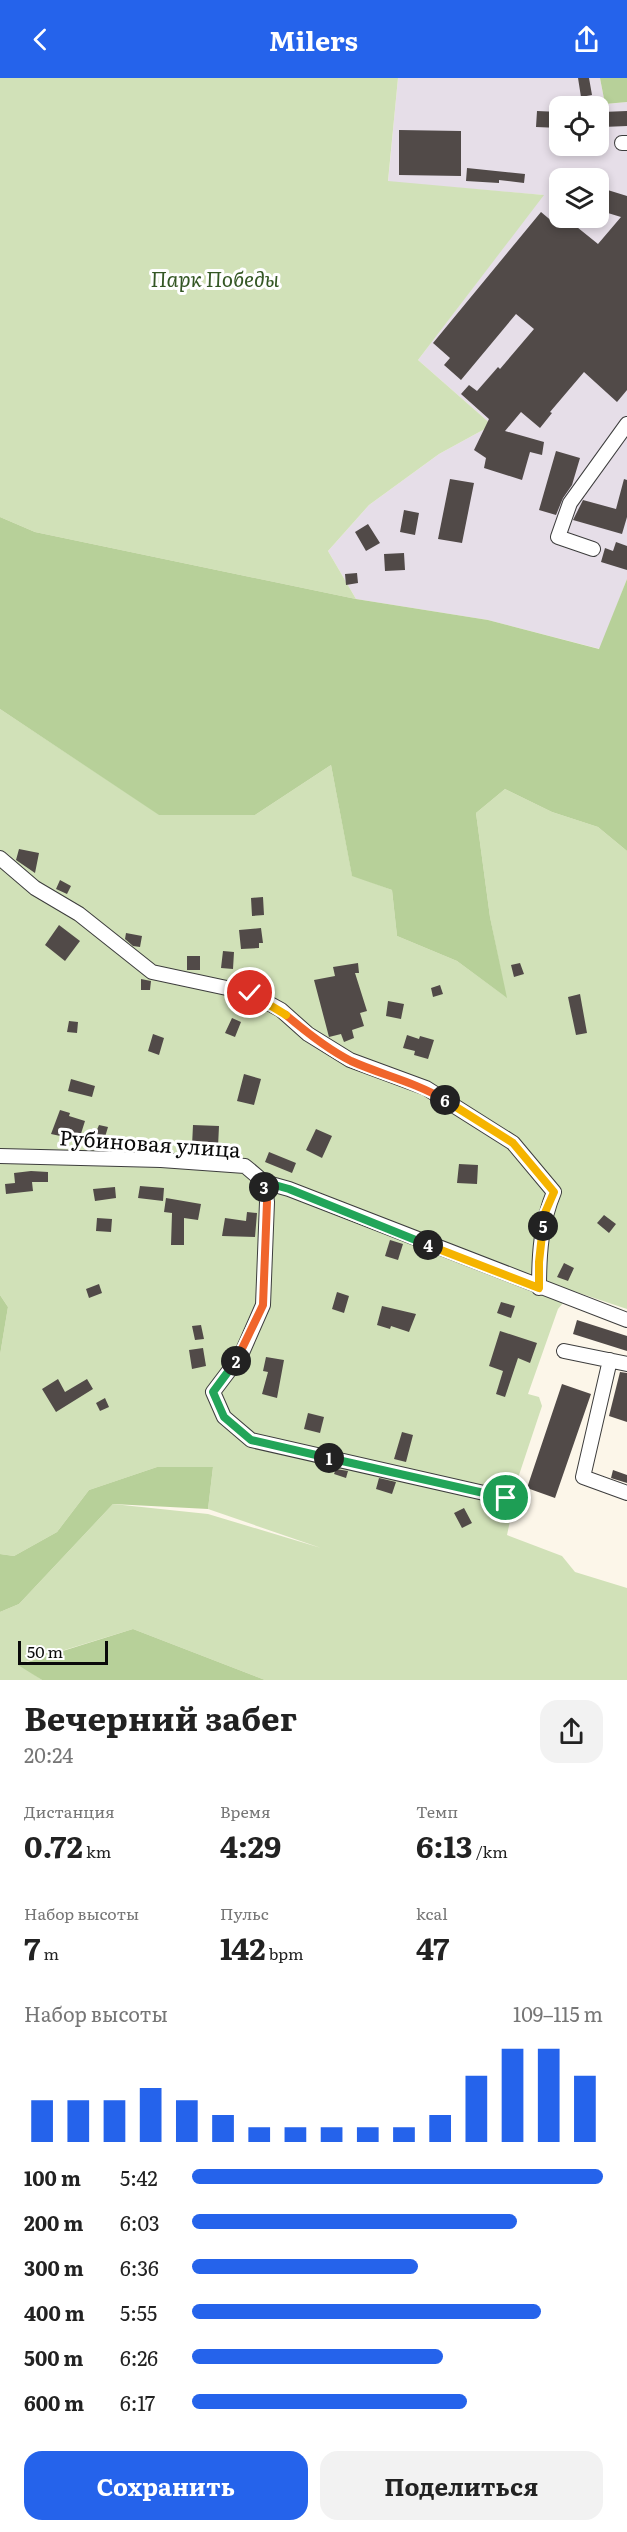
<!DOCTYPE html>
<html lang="ru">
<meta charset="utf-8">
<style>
:root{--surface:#fff;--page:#f2f2f2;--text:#222;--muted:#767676;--accent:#2563eb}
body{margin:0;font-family:Literata,serif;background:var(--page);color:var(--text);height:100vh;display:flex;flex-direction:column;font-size:22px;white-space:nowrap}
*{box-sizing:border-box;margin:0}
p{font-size:20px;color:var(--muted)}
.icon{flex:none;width:33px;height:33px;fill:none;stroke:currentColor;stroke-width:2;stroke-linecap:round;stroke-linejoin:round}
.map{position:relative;height:1602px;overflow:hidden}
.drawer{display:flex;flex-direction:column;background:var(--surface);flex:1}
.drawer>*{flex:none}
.tools{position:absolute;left:549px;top:18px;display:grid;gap:12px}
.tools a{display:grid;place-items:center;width:60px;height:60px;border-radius:12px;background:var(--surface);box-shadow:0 3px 9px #0003;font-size:30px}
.scale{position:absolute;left:18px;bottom:15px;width:90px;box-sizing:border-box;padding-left:6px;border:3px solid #0a0a0a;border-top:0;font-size:16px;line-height:21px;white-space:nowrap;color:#0a0a0a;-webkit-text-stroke:4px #fff;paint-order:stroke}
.pin{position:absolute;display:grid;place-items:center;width:51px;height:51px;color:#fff;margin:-26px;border:3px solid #fff;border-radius:50%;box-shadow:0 2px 6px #0007}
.km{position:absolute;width:30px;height:30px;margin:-15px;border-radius:50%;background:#222;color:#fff;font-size:16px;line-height:30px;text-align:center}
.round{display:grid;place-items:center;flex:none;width:63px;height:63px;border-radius:18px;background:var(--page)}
.headline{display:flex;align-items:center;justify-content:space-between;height:102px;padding:0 24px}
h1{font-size:33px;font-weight:700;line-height:45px}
.stats{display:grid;grid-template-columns:repeat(3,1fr);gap:9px;height:102px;padding:6px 24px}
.stats div{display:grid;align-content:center}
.stats b{font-size:30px;font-weight:700}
.stats small{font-size:16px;font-weight:400}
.stats p{font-size:16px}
.chart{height:168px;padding:12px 24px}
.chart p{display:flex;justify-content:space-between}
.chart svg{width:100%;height:108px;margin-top:6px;stroke:var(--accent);stroke-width:6}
.primary-button{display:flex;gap:12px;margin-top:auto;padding:12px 24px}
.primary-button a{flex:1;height:69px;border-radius:18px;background:var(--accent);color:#fff;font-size:24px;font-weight:700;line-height:69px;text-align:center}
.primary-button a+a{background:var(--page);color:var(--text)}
ul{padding:0 24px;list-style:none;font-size:20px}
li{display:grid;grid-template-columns:96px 72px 1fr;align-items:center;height:45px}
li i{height:15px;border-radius:8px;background:var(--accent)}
header{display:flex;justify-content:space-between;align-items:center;height:78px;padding:0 24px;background:var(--accent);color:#fff;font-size:27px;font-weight:700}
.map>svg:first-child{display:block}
.industrial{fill:#e6dee8;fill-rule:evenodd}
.green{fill:#d1e1b8}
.forest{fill:#b7d099}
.building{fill:#514a48}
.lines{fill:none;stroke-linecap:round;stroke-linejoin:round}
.minor-casing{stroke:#3d3d3d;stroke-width:16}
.minor{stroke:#fff;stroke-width:14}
.split-1-casing{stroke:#fff;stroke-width:12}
.split-2-casing{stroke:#fff;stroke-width:12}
.split-3-casing{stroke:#fff;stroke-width:12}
.split-4-casing{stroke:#fff;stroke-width:12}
.split-5-casing{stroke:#fff;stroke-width:12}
.split-6-casing{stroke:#fff;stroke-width:12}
.split-7-casing{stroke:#fff;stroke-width:12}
.split-8-casing{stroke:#fff;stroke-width:12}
.split-1{stroke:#22a559;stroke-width:8}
.split-2{stroke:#22a559;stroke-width:8}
.split-3{stroke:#f0652b;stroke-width:8}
.split-4{stroke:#22a559;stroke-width:8}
.split-5{stroke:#f5b400;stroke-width:8}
.split-6{stroke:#f5b400;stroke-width:8}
.split-7{stroke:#f0652b;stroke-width:8}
.split-8{stroke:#f5b400;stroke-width:8}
.labels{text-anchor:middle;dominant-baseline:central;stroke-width:6;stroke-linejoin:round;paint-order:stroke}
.park-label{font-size:21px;font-style:italic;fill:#345724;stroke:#fff}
.street-label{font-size:21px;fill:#0a0a0a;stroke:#fff}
</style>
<header><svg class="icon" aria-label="back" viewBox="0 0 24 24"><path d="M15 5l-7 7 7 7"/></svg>Milers<svg class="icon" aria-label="share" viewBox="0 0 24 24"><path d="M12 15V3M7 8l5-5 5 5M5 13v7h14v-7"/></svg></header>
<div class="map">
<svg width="627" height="1602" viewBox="0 0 627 1602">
<rect width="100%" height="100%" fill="#fcf6e9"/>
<path class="industrial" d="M398,0H600L605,26L627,24V501L600,571L488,542L356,521L328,473L369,427L439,376L492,347L418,282L543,117L388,104ZM560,28H598V68H560ZM560,100H598V140H560Z"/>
<path class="green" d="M0,0H398L388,103L544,117L418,282L492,347L439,376L369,427L328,473L356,521L35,454L0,439Z
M0,631L160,737H255L331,687L352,797L392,812L397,858L457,883L506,919L490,839L476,735L505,711L552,734L598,749L627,773V1231L573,1213L558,1231L528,1316L539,1319L542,1328L513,1415L515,1420L507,1457L562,1478L575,1494L627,1510V1602H265L133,1551L19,1586L42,1602H0V1534L19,1526L113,1426L208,1436L321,1470L208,1431L213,1389H157L89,1412L57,1454L14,1478L0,1476V1277L8,1229L0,1217Z"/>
<path class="forest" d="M600,0H627V24L605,26Z
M0,439L35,454L356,521L488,542L599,571L627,501V773L598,749L552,734L505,711L476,735L490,839L507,920L457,883L397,858L392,812L352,798L331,687L255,737H159L0,631Z
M0,1217L8,1229L0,1277Z
M157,1389H213L208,1431L113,1426L19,1526L0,1534V1476L14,1478L57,1454L89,1412Z
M133,1551L265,1602H42L18,1587Z"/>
<path class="building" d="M578,0H589L592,17L581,19Z
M537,33L560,34V50L536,49Z
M627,33V48L603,49L602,34Z
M399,52L461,53V98L399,97Z
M467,90L525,96L524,105L499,102V105L466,103Z
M598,109L627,118V312L617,324L584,294L550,334L552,335L540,350L521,334L505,353L544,364L542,377L530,374L522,402L484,390L486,380L474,372L489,341L461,316L469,307L477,313L498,289L500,291L534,251L516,236L461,302L444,287L450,280L433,265L541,134L560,150L567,141L598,166L621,139L598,132Z
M556,373L580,380L572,407L563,420L556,437L539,432Z
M450,401L474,405L462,465L438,461Z
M624,401L627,402V439L622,456L573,442L583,422L616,431Z
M404,432L419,435L415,457L400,454Z
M368,446L380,465L366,473L355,454Z
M616,464L627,468V492L601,484L605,470L613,473Z
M404,475L405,492L385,493L384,476Z
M357,495L358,505L346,507L345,496Z
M19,771L39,775L35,795L16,782Z
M60,802L71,808L67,816L56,811Z
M263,819L264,837L252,838L251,820Z
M59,847L80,863L65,883L45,867Z
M261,850L263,865H259V870L241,871L239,852Z
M126,855L142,858L140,869L133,868L125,861Z
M223,873L234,874L233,891L221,890Z
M187,878H200V892H187Z
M358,885L359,895H355L367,933L360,935L364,948L352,952L354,960L344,964L341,956L329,959L314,902L335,898L333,889Z
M520,885L524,896L514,899L511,887Z
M141,901L151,903L150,912H141Z
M440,907L443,916L433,919L431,910Z
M580,916L587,955L576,957L568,919Z
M388,923L404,926L401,941L386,938Z
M232,940L241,944L235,959L225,955Z
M69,943L78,944L77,955L67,954Z
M153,956L164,960L159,977L148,973Z
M407,957L419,961L420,958L434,962L428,981L414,977L415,973L403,970Z
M244,996L261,1001L254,1027L237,1023Z
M71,1001L95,1008L92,1019L68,1013Z
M60,1032L70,1035L69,1038L85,1043L79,1062L51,1056Z
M99,1047L108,1049L102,1069L91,1066Z
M193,1047L219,1048L218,1069L192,1068Z
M316,1051L332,1058L322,1080L306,1072Z
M269,1074L296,1085L292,1095L265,1084Z
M459,1086L478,1087L477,1106L457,1105Z
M31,1093L48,1094V1104H32L33,1113L6,1116L5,1106L15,1105L14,1095Z
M140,1108L164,1110L163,1123L138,1120Z
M115,1109L116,1120L95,1123L93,1111Z
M166,1120L201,1126L198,1142L184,1140V1167H171L172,1135L164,1134Z
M247,1134L257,1135L255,1159L222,1158L225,1140L246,1143Z
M604,1137L616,1146L609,1155L597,1145Z
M97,1140L112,1141L111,1154L96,1153Z
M390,1162L403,1166L398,1182L385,1178Z
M564,1185L574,1190L568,1203L557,1199Z
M99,1206L102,1215L89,1220L86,1211Z
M337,1214L349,1218L344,1235L332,1231Z
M501,1224L515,1228L511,1240L497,1235Z
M382,1228L416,1236L409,1254L391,1248L390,1251L377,1247Z
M577,1242L627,1258V1273L573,1256Z
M201,1247L204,1261L195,1262L192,1248Z
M500,1253L537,1265L530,1285L518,1280L505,1319L496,1316L503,1293L489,1288Z
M203,1270L206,1288L192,1291L189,1272Z
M266,1279L284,1282L277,1320L262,1316L268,1294L263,1293Z
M620,1294L627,1295V1344L609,1338Z
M58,1301L65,1314L87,1301L93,1311L56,1334L42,1311Z
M562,1306L591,1316L555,1420L527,1410Z
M105,1320L109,1329L100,1333L96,1325Z
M308,1335L324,1339L320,1355L304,1351Z
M402,1354L413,1357L406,1384L394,1381Z
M336,1391L348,1393L346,1400L334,1396Z
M613,1392L627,1397V1405L611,1400Z
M379,1400L396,1404L392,1416L376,1411Z
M464,1430L472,1445L462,1450L454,1435Z"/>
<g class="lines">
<g class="minor-casing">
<path id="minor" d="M622,65H627
M593,471L558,459L570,425L627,346
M0,780L35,810L79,836L152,894L250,915L281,932L308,956L350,982L426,1010L513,1065L554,1114C541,1145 539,1176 539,1210
M0,1078L161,1082L245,1088L264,1104L289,1111L627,1242
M264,1104L267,1124L263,1227L241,1277L213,1314L224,1339L251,1362L506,1420
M564,1273L627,1286
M610,1282L583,1399L627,1415"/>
</g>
<use href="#minor" class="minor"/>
</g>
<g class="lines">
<g class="split-1-casing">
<path id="split-1" d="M329,1380L506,1420"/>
</g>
<g class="split-2-casing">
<path id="split-2" d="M236,1283L213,1314L224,1339L251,1362L329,1380"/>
</g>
<g class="split-3-casing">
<path id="split-3" d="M236,1283L263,1227L267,1124L264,1109"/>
</g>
<g class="split-4-casing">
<path id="split-4" d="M264,1109V1104L289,1111L428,1167"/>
</g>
<g class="split-5-casing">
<path id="split-5" d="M428,1167L539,1210V1184L543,1148"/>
</g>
<g class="split-6-casing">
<path id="split-6" d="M445,1022L513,1065L554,1114L544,1137L543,1148"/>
</g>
<g class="split-7-casing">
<path id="split-7" d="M286,937C306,954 327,971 351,983C382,997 415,1004 445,1022"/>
</g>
<g class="split-8-casing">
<path id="split-8" d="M250,915L286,937"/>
</g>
<use href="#split-1" class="split-1"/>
<use href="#split-2" class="split-2"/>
<use href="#split-3" class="split-3"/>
<use href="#split-4" class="split-4"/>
<use href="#split-5" class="split-5"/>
<use href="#split-6" class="split-6"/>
<use href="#split-7" class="split-7"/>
<use href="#split-8" class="split-8"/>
</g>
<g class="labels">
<g class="park-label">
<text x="215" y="199">Парк Победы</text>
</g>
<g class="street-label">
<text transform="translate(150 1064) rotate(4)">Рубиновая улица</text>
</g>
</g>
</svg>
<div class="tools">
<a><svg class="icon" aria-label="locate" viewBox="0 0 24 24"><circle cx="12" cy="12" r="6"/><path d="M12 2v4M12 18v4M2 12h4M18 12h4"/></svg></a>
<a><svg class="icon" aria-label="layers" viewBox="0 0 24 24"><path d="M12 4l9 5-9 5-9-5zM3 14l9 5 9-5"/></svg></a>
</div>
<div class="scale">50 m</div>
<div class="pin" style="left:506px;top:1420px;background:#1e9e55"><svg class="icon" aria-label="arrive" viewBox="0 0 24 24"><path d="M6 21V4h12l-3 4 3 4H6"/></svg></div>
<div class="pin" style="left:250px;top:915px;background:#d93025"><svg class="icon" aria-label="check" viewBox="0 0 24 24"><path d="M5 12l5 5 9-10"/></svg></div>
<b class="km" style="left:329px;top:1380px">1</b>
<b class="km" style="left:236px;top:1283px">2</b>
<b class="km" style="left:264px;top:1109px">3</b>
<b class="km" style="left:428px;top:1167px">4</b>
<b class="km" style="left:543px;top:1148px">5</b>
<b class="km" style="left:445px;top:1022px">6</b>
</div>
<section class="drawer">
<div class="headline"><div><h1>Вечерний забег</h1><p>20:24</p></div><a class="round"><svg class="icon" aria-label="share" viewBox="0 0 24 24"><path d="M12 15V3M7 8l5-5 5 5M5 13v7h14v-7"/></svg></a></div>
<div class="stats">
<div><p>Дистанция</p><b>0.72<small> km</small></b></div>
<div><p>Время</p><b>4:29</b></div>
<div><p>Темп</p><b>6:13<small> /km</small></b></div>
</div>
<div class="stats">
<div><p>Набор высоты</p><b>7<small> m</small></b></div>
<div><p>Пульс</p><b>142<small> bpm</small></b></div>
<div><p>kcal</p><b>47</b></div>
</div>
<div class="chart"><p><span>Набор высоты</span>109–115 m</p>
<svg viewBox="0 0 160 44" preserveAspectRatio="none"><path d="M5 44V27M15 44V27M25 44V27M35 44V22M45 44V27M55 44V33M65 44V38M75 44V38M85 44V38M95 44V38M105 44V38M115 44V33M125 44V17M135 44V6M145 44V6M155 44V17"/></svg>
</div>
<ul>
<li><b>100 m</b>5:42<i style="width:100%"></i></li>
<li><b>200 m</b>6:03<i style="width:79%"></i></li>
<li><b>300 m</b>6:36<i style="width:55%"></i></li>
<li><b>400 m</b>5:55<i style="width:85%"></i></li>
<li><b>500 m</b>6:26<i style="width:61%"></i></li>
<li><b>600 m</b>6:17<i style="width:67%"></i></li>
</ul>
<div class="primary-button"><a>Сохранить</a><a>Поделиться</a></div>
</section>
